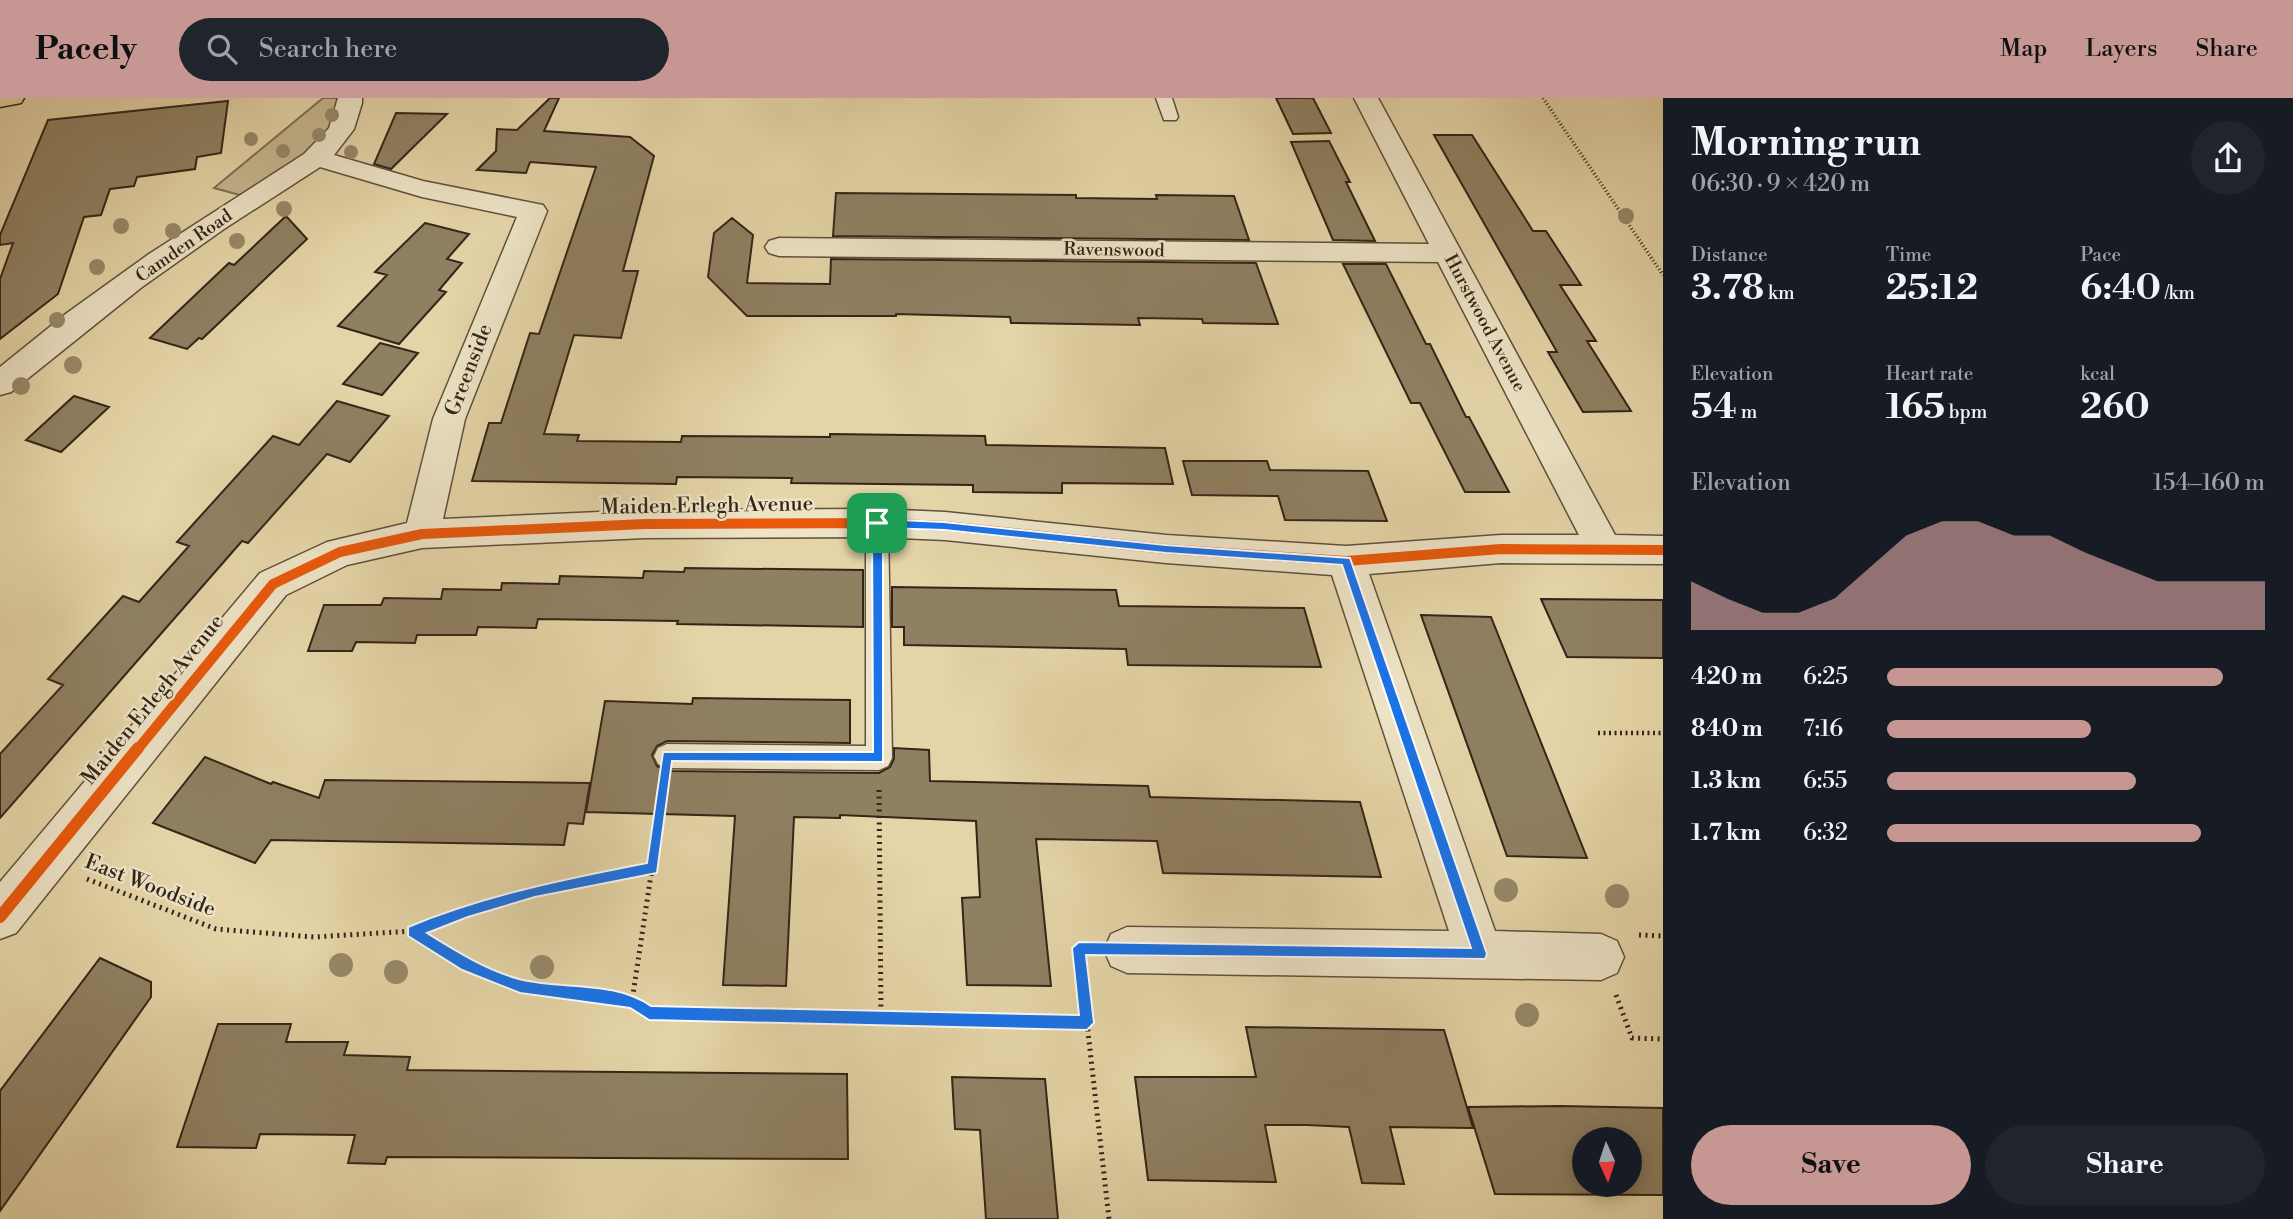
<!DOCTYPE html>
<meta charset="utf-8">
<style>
:root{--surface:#171b24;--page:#20242c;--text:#f1f3f6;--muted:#9ea1a6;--accent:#c59692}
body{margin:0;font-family:"Libre Bodoni",serif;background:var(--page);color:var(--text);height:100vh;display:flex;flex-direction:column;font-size:26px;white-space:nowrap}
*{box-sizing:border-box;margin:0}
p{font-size:23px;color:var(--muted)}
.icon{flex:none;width:38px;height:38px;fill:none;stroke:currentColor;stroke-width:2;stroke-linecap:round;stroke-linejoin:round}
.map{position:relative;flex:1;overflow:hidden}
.panel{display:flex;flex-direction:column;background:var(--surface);width:630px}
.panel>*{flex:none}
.needle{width:46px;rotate:177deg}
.fabs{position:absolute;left:1572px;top:1029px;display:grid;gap:14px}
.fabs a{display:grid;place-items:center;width:70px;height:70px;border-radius:50%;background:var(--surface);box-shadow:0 4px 18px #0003;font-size:35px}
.pin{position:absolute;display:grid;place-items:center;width:60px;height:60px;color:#fff;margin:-30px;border-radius:14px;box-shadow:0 4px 10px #0006}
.round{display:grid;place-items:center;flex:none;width:74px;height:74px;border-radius:37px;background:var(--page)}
.headline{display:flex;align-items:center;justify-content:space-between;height:119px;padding:0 28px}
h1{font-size:38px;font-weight:700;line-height:52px}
.metrics{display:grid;grid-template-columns:repeat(3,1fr);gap:10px;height:119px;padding:7px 28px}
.metrics div{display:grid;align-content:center}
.metrics b{font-size:35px;font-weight:700}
.metrics small{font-size:19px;font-weight:400}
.metrics p{font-size:19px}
.chart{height:196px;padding:14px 28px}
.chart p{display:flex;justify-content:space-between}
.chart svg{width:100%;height:126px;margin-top:7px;fill:var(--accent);opacity:.7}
.action{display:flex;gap:14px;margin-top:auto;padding:14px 28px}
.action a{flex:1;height:80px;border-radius:42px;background:var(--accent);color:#111;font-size:28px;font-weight:700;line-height:80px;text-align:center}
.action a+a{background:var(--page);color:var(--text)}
ul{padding:0 28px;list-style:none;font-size:23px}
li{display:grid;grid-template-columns:112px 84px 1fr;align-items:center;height:52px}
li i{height:18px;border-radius:9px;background:var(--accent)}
header{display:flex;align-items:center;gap:42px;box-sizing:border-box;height:98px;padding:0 35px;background:var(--accent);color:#111}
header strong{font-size:33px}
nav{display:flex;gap:38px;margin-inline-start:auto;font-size:24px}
.search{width:490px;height:63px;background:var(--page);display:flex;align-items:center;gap:18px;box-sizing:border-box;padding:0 24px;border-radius:38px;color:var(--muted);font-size:26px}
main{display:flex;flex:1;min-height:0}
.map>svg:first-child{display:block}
.green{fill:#c6b68f;stroke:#7c6e54;stroke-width:2}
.building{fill:#8f8062;stroke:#332518;stroke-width:2;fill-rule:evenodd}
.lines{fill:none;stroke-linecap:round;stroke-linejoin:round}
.service-casing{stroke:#5f513c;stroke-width:3}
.minor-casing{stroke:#5f513c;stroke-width:3}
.primary-casing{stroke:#332518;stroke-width:3}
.path-far2{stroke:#332518;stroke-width:3.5;stroke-dasharray:1 2.5;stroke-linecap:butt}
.path-far1{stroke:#332518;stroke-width:4.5;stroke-dasharray:2 3.5;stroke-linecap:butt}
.path{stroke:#332518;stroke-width:5;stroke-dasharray:2 4.5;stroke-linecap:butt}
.service{fill:#ede3c6;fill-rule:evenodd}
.minor{fill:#ede3c6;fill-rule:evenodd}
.primary{fill:#e4d4a7;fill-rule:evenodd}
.cycleway-far1-casing{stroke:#ede3c6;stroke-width:14}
.cycleway-casing{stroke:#ede3c6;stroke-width:17}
.cycleway-far1{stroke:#e8590c;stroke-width:10}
.cycleway{stroke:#e8590c;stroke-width:12}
.tree{fill:#978869}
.route{fill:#1a73e8;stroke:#fff;stroke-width:2;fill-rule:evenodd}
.labels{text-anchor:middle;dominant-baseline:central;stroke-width:5;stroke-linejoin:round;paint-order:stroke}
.far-street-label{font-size:18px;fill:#332518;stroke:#ede3c6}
.street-label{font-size:21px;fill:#332518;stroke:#ede3c6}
</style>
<header>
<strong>Pacely</strong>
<div class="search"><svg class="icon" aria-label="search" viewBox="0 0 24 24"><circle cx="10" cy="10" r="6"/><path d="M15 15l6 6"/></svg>Search here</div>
<nav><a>Map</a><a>Layers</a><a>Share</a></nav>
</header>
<main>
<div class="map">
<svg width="1663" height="1121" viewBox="0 0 1663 1121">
<rect width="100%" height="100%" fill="#e4d4a7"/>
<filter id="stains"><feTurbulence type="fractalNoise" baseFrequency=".00286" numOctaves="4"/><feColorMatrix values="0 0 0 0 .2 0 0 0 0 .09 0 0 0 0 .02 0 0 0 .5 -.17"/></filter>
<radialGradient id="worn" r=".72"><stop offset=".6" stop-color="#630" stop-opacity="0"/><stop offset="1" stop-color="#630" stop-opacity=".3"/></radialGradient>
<path class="green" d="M323,0H336L339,6L335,29L310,55L247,99L214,90Z"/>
<path class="building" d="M550,0H559L544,33L630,39L654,58L623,173H638L621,240L574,237L544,336L579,337L577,343L681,344L682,338L830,339V336L985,338L986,347L1165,350L1173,386L1062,385V395L973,394V387L791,385L792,380L677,379L676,386L472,383L489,325H501L530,235L539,236L596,69L530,64L526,75L477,72L496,53L497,31L517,32Z
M1276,0H1313L1331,35L1293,36Z
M228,3L221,55L197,59L195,71L137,79L134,88L110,91L101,117L84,119L58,196L0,241V181L13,145L0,147V137L48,22Z
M396,15L447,16L391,71L374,66Z
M1434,37H1472L1533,133H1546L1581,187H1560L1596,243H1587L1631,313L1583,314L1548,254H1557Z
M1329,43L1350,84H1346L1375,143L1333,142L1291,44Z
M836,95L1076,97V100L1157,101L1156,97L1234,98L1249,142L833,138Z
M286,118L307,141L202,241L199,240L187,251L150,240L229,165L234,167Z
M732,120L753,137L747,185L830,186L831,161L1256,165L1278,226L1203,225L1202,221L1138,220L1140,227L1011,225L1010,219L896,216V218H747L708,179L714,135Z
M425,125L469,136L447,161L462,165L439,192L446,194L399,246L338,228L387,177L375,174Z
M1343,166H1386L1426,246H1430L1466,319H1469L1509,394H1465L1420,305H1411Z
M380,245L418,255L382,297L343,286Z
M74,298L109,309L61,354L26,342Z
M337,303L389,318L350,364L327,356L248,445L242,443L0,720V656L63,587L48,581L123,498L139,504L189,448L177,444L273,338L299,347Z
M1183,363H1267L1270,372L1368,373L1387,423L1285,422L1278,398L1192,397Z
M685,470L863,472V529L677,526L678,523L538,521L536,530L478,529L476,537H417L415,545L356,544L352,553H308L324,507H381L384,500L441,501L443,491L501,492L502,485L559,486L560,478L643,480L644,473L684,474Z
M892,489L1116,492L1119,508L1304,510L1321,569L1128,567L1126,551L904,547V529H892Z
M1541,501L1663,502V560L1567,559Z
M1421,517L1491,519L1587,760L1507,758Z
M693,600L850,602V645L667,643L657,648L652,657L657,668L667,673L879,675L890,669L894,661V650L929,652L930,683L1148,688L1150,699L1360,704L1381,779L1163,775L1157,743L1036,741L1051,888L967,887L962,800L980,799L976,723L840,717V720L794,719L786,888L723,887L735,718L586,714L605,603L692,606Z
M205,659L271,686L273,684L319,700L325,682L590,685L583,726L568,725L564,747L271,742L255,765L153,725Z
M100,860L151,884V899L0,1113V993Z
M218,926H291L286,944H348L344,957L410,959L407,972L847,976L848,1061L387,1059L385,1066L348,1065L355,1037L260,1036L256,1050L177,1049Z
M1246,929L1444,932L1473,1030L1390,1029L1404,1086L1362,1085L1349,1029L1307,1027H1265L1276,1084L1148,1082L1135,979H1256Z
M952,979L1045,981L1058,1121H986L980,1032L955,1031Z
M1560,1008L1663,1010V1097L1495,1096L1468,1009ZM1584,1041H1629V1087H1584Z"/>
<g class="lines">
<g class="service-casing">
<path id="service" d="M1156,0H1172L1178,19L1176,22H1164Z
M877,416L885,419L888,425L892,660L888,668L879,672L667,670L658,666L654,658L658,650L667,646L866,648V425L869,419Z"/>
</g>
<g class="minor-casing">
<path id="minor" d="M338,0H362V5L354,31L334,57L423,83L543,107L547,113L465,321L443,421L645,412L877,411L945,414L1166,437L1346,448L1501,437H1579L1438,164L779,158L769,155L765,149L769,143L779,140L1429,146L1354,0H1378L1615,437L1663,438V466L1501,465L1369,476L1495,833L1601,836L1617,843L1624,859L1617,875L1601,882L1127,875L1111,868L1104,852L1111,836L1127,829L1449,833L1332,477L1166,465L945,442L877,439L645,440L422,450L347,467L286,497L16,835L0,841V784L260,475L327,444L407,425L433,321L517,119L422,99L320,69L224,131L142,189L11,294L0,297V269L67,215L149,156L304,56L329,30Z"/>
</g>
<g class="primary-casing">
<path id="primary" d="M0,0H24L21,5L0,9Z"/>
</g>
<path class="path-far2" d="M1543,0L1663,177"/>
<path class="path-far1" d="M1598,635H1663"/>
<path class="path" d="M879,692L881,920
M652,770L663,691
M87,781L216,831L314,839L413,833L467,867L520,888L632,903L649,915L1087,925L1079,850L1084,851
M413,833C494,802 567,787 652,770L632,903
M1639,837L1663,838
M1616,897L1632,940L1663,941
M1087,925L1109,1121"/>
<use href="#service" class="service"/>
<use href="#minor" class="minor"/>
<use href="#primary" class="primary"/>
<g class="cycleway-far1-casing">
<path id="cycleway-far1" d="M1346,463L1410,652
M137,652L273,486L340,454L422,436L645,426L877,425L945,428L1166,451L1346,463L1501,451L1663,452"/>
</g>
<g class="cycleway-casing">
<path id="cycleway" d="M0,819L138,650
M1127,852L1480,856L1410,650"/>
</g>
<use href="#cycleway-far1" class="cycleway-far1"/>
<use href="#cycleway" class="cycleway"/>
</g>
<g class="tree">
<circle cx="332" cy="17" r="7"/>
<circle cx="319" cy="37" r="7"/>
<circle cx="251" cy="41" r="7"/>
<circle cx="283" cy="53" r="7"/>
<circle cx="351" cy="54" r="7"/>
<circle cx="284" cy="111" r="8"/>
<circle cx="1626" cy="118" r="8"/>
<circle cx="121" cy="128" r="8"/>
<circle cx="173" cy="133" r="8"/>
<circle cx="237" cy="143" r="8"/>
<circle cx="97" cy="169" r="8"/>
<circle cx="57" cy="222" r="8"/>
<circle cx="73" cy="267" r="9"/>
<circle cx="21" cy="288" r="9"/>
<circle cx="1506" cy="792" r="12"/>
<circle cx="1617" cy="798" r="12"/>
<circle cx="341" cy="867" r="12"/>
<circle cx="542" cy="869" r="12"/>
<circle cx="396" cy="874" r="12"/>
<circle cx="1527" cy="917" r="12"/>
</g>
<path class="route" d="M877,421L944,424L1166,447L1350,460L1487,856L1485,861L1086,857L1094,925L1087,932L649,922L630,910L520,895L462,872L408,838V829C485,797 565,781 647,765L663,654H873L872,425ZM883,430L944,432L1166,455L1342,467L1471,850L1079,844L1072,850L1079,917L651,908C614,882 562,892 519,881C486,872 456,853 427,835L468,819L535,799L657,775L672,663L883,664Z"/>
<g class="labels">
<g class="far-street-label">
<text transform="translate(184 148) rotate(-35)">Camden Road</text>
<text transform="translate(1114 152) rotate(1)">Ravenswood</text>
<text transform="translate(1485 225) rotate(62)">Hurstwood Avenue</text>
</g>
<g class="street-label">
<text transform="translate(469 272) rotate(-69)">Greenside</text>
<text transform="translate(707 408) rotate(-1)">Maiden Erlegh Avenue</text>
<text transform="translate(153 602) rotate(-51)">Maiden Erlegh Avenue</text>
<text transform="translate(150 788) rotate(21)">East Woodside</text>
</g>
</g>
<rect width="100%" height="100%" filter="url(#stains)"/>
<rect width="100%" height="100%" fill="url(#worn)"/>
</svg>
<div class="fabs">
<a><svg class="needle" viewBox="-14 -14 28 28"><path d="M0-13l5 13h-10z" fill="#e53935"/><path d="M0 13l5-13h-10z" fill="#9ea1a6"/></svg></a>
</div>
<div class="pin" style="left:877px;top:425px;background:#1e9e55"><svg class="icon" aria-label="arrive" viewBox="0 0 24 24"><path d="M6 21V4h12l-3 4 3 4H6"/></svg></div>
</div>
<section class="panel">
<div class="headline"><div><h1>Morning run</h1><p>06:30 · 9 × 420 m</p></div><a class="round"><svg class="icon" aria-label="share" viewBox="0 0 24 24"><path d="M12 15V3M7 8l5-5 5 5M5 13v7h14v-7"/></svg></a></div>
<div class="metrics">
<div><p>Distance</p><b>3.78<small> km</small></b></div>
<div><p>Time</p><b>25:12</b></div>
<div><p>Pace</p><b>6:40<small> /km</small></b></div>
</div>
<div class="metrics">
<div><p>Elevation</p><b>54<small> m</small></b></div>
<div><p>Heart rate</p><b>165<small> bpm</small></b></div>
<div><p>kcal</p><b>260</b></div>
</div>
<div class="chart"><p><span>Elevation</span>154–160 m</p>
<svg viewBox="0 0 160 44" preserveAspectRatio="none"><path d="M0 44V27L10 33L20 38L30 38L40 33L50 22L60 11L70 6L80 6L90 11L100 11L110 17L120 22L130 27L140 27L150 27L160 27V44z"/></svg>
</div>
<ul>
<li><b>420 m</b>6:25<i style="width:89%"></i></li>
<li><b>840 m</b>7:16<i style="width:54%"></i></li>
<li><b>1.3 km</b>6:55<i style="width:66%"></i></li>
<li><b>1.7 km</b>6:32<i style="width:83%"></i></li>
</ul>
<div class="action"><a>Save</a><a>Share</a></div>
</section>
</main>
